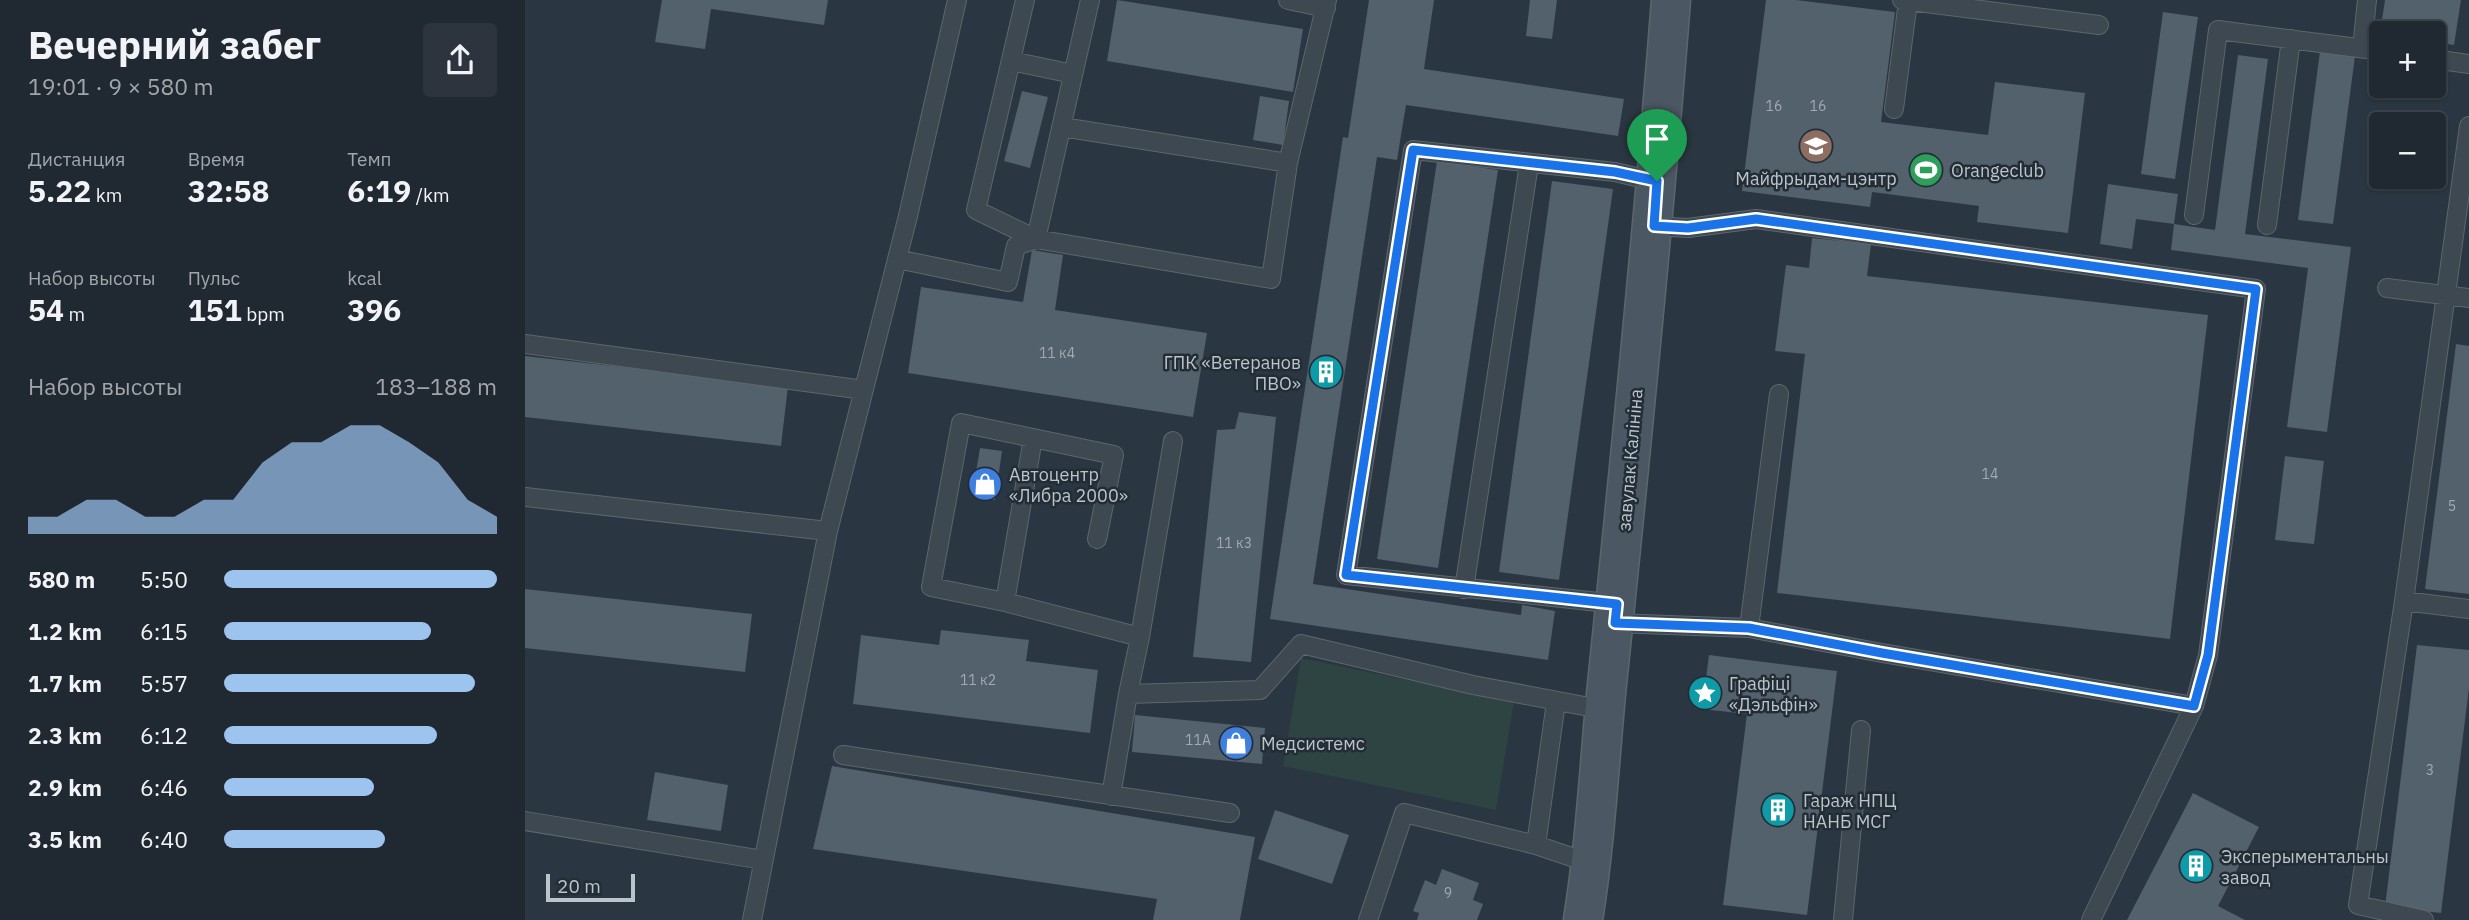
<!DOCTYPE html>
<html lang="ru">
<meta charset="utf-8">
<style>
:root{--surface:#202831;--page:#2d343d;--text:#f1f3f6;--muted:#a2a6ab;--line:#3d444d;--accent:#9cc4ef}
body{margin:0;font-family:"IBM Plex Sans",sans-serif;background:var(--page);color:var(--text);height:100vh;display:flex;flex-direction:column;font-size:26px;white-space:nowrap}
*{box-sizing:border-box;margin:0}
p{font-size:23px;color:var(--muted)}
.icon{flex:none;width:38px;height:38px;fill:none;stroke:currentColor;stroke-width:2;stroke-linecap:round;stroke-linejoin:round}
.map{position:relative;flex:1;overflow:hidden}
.sheet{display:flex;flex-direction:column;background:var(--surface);width:525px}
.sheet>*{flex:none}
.buttons{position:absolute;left:1844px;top:21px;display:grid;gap:14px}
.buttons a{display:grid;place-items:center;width:77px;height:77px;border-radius:7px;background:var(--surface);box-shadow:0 2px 5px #0004,0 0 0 2px var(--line);font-size:35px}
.scale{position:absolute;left:21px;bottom:18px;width:89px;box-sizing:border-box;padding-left:7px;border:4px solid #bbc3cb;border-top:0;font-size:19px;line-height:24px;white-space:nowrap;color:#bbc3cb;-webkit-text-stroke:5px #232d36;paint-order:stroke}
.pin{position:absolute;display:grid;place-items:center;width:60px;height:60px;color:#fff;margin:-72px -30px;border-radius:50% 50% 50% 0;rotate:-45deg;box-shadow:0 0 7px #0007}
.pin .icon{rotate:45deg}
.round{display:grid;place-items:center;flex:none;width:74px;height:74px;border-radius:7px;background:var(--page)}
.summary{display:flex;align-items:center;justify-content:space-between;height:119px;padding:0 28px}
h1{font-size:38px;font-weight:700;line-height:52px}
.metrics{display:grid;grid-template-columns:repeat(3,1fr);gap:10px;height:119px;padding:7px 28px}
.metrics div{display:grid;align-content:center}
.metrics b{font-size:30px;font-weight:700}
.metrics small{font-size:19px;font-weight:400}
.metrics p{font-size:19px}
.chart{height:196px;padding:14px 28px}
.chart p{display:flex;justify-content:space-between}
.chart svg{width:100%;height:126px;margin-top:7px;fill:var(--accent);opacity:.7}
ul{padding:0 28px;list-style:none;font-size:23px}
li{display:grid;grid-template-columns:112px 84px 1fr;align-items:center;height:52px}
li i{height:18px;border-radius:9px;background:var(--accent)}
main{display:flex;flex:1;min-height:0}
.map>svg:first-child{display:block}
.green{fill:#2d4443}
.building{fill:#53616c}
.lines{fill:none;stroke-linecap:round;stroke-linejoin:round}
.lane-casing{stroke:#5c666e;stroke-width:20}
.secondary-casing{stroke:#5c666e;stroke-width:41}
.lane{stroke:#3e4851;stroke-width:18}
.secondary{stroke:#4c5764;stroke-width:38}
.route-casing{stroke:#fff;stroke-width:14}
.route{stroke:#1a73e8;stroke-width:9}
.labels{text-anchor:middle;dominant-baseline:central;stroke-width:5;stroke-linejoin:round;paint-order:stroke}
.number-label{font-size:14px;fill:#a1aab3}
.poi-label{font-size:18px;fill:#bbc3cb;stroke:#232d36;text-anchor:start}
.street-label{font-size:18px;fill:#bbc3cb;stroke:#232d36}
</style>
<main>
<section class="sheet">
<div class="summary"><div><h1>Вечерний забег</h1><p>19:01 · 9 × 580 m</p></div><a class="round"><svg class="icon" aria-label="share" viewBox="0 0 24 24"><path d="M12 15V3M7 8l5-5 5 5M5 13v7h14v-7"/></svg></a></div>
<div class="metrics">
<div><p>Дистанция</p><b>5.22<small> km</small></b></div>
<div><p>Время</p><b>32:58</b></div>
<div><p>Темп</p><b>6:19<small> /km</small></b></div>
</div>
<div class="metrics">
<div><p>Набор высоты</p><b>54<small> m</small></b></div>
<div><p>Пульс</p><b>151<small> bpm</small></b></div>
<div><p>kcal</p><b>396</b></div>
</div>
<div class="chart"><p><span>Набор высоты</span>183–188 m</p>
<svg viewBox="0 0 160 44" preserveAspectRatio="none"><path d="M0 44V38L10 38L20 32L30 32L40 38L50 38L60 32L70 32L80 19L90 12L100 12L110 6L120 6L130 12L140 19L150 32L160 38V44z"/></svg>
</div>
<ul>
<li><b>580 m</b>5:50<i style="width:100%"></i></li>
<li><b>1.2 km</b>6:15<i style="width:76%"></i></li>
<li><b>1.7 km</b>5:57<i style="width:92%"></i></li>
<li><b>2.3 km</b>6:12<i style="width:78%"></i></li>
<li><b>2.9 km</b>6:46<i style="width:55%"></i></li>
<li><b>3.5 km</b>6:40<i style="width:59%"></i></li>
</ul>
</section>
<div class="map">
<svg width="1944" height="920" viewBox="0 0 1944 920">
<rect width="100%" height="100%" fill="#2a3641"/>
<path class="green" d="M776,658L989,702L971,810L758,766Z"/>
<path class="building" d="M137,0H303L299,25L186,9L180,49L130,42Z
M592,0L778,29L768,92L582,61Z
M844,0H909L899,69L1099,99L1093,136L881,105L872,160L852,157L788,584L996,615L997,605L1030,611L1023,660L745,619L818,137L823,138Z
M1005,0H1032L1027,39L1001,36Z
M1241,0H1271L1370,12L1356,122L1463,135L1470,82L1560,93L1543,233L1452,222L1454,206L1347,192L1345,207L1217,191Z
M1860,0H1936L1929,45L1909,42V33H1855Z
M1638,12L1673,17L1650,179L1616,174Z
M1795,51L1830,56L1808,224L1773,220Z
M1713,55L1743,59L1720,234L1826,247L1802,432L1762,427L1783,268L1646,250L1649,224L1690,230Z
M497,91L523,97L505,168L479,161Z
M735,96L764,101L758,145L728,140Z
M912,161L973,170L913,568L852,559Z
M1027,181L1088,189L1034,580L974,572Z
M1583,184L1653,194L1649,224L1611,219L1607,249L1575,244Z
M1287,238L1346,244L1342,276L1683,315L1645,639L1252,593L1280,354L1250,351L1261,265L1284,268Z
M507,250L538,255L530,310L682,333L668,417L383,373L396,287L498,302Z
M1931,344L1944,346V594L1900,589Z
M0,356L263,386L256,446L0,417Z
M714,412L751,417L726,662L668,657L692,430L710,429Z
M455,448L477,451L470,500L447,496Z
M1760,456L1799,461L1789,544L1750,540Z
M0,589L227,614L220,672L0,648Z
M416,630L504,640L501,661L573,670L565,733L328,704L336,635L414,645Z
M1892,645L1944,650V688L1916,913L1860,907Z
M1184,655L1312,671L1282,915L1198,905L1222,714L1177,709Z
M610,715L740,728L737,764L607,752Z
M307,766L730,837L715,920H628L632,899L288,849Z
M130,772L203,785L196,831L122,820Z
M1668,793L1734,827L1693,906L1720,920H1602Z
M750,810L824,835L807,884L733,859Z
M917,869L954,883L948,900L958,904L952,920H892L894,913L888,911L900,880L911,885Z"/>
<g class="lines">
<g class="lane-casing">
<path id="lane" d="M500,0L451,210L511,239L746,279L763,163L802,0
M763,0L801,8
M1377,0L1574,25
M1837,48L1842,0
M1909,59L1944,64
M486,61L548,74
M1369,109L1383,1
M537,127L763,163
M1669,215L1693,30L1857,51
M1742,225L1766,39
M1129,226L1163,228L1231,219L1731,289L1683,655L1669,706L1357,653L1224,628L1254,394
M511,239L565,0
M372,259L483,282L491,246L511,239
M1862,288L1944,298
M0,344L339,390
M508,438L589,455L572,539
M0,497L303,531
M939,589L1004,164
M1879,601L1944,609
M480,602L406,587L436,423L508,438L480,602L615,637L603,694L735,690L776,644L948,685L1080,710
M1092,604L821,575L888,150L1090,172L1132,182
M1090,623L1224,628
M615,637L648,441
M318,755L705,813
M586,796L603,694
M0,821L238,860
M1011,845L1031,702
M227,920L303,531L383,216L432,0
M843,920L879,813L1011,845L1067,864
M1318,920L1336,730
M1566,920L1669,706
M1899,920L1833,905L1879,601L1944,126"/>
</g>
<g class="secondary-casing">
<path id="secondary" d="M1058,920C1070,845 1074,770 1081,694C1105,463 1128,232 1146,0"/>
</g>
<use href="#lane" class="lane"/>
<use href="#secondary" class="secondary"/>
</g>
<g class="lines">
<g class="route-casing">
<path id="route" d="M888,150L1090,172L1132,181L1129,226L1163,228L1231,219L1731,289L1683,655L1669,706L1357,653L1224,628L1090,623L1092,604L821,575Z"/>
</g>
<use href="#route" class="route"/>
</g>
<defs>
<g id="school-disc" transform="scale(1.75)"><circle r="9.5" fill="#8d6e63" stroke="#232d36"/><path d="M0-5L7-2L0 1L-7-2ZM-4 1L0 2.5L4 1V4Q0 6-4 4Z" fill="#fff"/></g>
<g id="stadium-disc" transform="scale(1.75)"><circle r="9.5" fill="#2e9e5b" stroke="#232d36"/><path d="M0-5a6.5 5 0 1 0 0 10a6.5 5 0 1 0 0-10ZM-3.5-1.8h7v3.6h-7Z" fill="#fff"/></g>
<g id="building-disc" transform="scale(1.75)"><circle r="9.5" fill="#0f9aa8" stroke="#232d36"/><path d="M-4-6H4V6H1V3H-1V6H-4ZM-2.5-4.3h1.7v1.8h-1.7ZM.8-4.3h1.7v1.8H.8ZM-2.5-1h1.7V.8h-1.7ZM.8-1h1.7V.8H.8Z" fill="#fff"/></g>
<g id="shop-disc" transform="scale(1.75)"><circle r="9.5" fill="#3f7fe0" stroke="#232d36"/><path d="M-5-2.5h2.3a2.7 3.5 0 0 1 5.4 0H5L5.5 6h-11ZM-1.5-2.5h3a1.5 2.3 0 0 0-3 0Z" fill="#fff"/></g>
<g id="sight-disc" transform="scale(1.75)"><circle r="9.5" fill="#0f9aa8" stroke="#232d36"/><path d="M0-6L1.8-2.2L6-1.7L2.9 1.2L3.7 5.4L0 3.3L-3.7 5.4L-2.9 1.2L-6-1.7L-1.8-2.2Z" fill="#fff"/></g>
</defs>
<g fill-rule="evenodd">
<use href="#school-disc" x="1291" y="146"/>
<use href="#stadium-disc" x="1401" y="170"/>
<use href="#building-disc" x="801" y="372"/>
<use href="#shop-disc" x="460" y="484"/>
<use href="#sight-disc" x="1180" y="693"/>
<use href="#shop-disc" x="711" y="743"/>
<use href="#building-disc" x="1253" y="810"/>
<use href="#building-disc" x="1671" y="866"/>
</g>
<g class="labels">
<g class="number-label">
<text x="1249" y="106">16</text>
<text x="1293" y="106">16</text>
<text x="532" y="353">11 к4</text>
<text x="1465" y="474">14</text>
<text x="1927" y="506">5</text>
<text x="709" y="543">11 к3</text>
<text x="453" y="680">11 к2</text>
<text x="673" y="740">11А</text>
<text x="1905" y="770">3</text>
<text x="923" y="893">9</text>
</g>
<g class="poi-label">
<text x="1426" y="170">Orangeclub</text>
<text x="1291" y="178" text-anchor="middle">Майфрыдам-цэнтр</text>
<text x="776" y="362" text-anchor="end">ГПК «Ветеранов<tspan x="776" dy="21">ПВО»</tspan></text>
<text x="484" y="474">Автоцентр<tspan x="484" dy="21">«Либра 2000»</tspan></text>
<text x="1204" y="683">Графіці<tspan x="1204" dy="21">«Дэльфін»</tspan></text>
<text x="736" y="743">Медсистемс</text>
<text x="1278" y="800">Гараж НПЦ<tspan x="1278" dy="21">НАНБ МСГ</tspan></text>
<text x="1696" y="856">Эксперыментальны<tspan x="1696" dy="21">завод</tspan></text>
</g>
<g class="street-label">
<text transform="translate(1105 460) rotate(-85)">завулак Калініна</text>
</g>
</g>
</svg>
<div class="buttons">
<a>+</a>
<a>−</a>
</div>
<div class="scale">20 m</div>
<div class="pin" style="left:1132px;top:181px;background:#1e9e55"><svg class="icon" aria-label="arrive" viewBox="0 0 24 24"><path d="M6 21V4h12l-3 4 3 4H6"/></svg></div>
</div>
</main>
